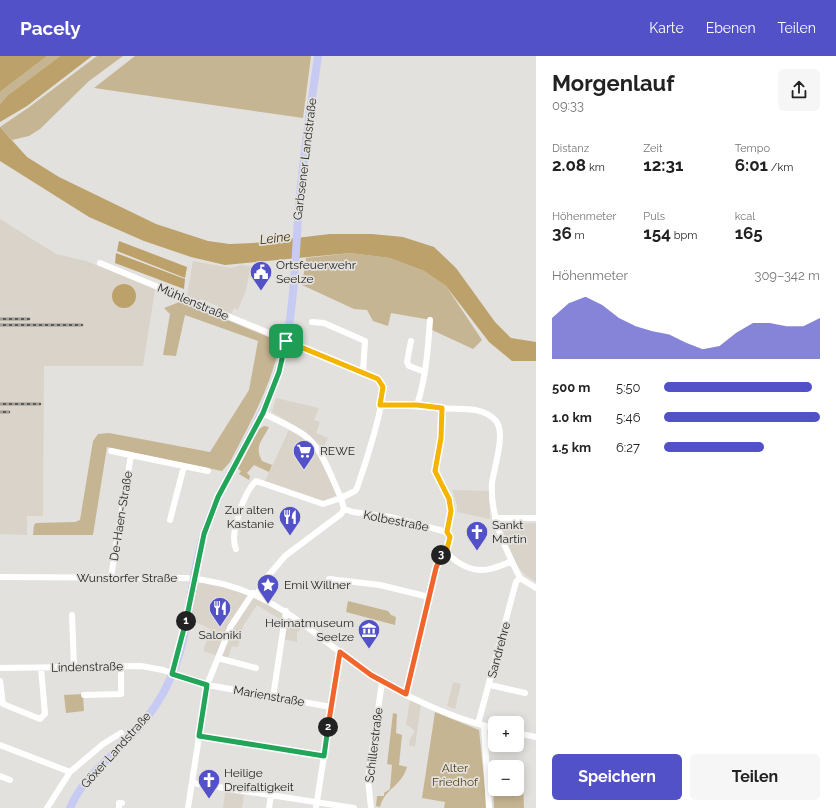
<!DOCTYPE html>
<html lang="de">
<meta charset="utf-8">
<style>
:root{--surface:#fff;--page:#f6f6f6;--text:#222;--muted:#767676;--accent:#5251c8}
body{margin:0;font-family:Raleway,sans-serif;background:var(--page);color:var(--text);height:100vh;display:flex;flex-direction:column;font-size:15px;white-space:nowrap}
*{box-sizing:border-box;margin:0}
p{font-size:13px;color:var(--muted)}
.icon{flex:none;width:22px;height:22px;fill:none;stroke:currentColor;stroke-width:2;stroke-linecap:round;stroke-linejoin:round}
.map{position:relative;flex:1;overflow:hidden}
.sheet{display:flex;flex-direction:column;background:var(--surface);width:300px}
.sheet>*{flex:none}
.fabs{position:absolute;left:488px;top:660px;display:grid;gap:8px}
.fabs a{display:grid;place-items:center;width:36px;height:36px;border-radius:6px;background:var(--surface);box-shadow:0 2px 10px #0003;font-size:20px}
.pin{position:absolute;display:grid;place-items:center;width:34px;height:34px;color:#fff;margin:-17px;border-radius:8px;box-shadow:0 2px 6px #0006}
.km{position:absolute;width:20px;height:20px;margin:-10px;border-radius:50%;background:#222;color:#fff;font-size:11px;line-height:20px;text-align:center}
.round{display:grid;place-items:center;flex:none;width:42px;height:42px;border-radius:6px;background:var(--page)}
.head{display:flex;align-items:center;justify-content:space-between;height:68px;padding:0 16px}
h1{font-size:22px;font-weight:700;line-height:30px}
.stats{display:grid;grid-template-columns:repeat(3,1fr);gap:6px;height:68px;padding:4px 16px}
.stats div{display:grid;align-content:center}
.stats b{font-size:17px;font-weight:700}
.stats small{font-size:11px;font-weight:400}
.stats p{font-size:11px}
.chart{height:112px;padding:8px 16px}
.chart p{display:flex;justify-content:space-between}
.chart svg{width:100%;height:72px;margin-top:4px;fill:var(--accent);opacity:.7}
.button{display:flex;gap:8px;margin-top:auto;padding:8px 16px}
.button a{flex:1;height:46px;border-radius:6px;background:var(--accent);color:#fff;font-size:16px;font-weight:700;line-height:46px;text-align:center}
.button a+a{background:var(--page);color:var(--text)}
ul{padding:0 16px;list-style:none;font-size:13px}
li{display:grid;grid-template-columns:64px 48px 1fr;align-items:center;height:30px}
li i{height:10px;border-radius:5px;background:var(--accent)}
header{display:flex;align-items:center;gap:24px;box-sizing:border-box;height:56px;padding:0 20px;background:var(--accent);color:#fff}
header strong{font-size:19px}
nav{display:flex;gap:22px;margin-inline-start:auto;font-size:14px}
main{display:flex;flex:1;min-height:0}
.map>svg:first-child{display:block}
.built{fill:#d9d3c9}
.green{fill:#c6b592}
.water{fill:#bca16a}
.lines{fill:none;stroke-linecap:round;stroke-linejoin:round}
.minor{stroke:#fff;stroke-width:6}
.major{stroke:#c7cbf4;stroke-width:8}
.rail-casing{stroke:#5b5a58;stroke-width:2.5}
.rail{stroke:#e3e1dd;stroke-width:1;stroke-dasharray:3;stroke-linecap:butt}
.split-1-casing{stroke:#fff;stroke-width:8}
.split-2-casing{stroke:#fff;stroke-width:8}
.split-3-casing{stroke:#fff;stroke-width:8}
.split-4-casing{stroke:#fff;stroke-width:8}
.split-1{stroke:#22a559;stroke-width:5}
.split-2{stroke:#22a559;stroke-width:5}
.split-3{stroke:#f0652b;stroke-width:5}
.split-4{stroke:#f5b400;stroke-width:5}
.labels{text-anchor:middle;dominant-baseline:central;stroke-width:3.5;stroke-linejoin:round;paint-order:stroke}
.street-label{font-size:12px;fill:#272625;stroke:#e3e1dd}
.poi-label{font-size:12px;fill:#272625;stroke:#e3e1dd;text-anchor:start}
.park-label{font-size:12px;fill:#574318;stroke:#e3e1dd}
.water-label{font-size:13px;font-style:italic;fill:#412e00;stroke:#e3e1dd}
</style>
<header>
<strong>Pacely</strong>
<nav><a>Karte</a><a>Ebenen</a><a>Teilen</a></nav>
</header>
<main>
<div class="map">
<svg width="536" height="752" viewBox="0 0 536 752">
<rect width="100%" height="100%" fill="#e3e1dd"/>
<path class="built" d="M0,163L56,198L86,205L155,233L143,310H44L43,460H27V479L0,478Z
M193,205L231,212L241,209L251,210L246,234L238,254L234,252L231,258L218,252V250L200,243L199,245L187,240Z
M276,342L319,352L314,364L320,366L316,377L328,382L323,392L307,377L272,356Z
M289,374L303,382L315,394L337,439L323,446L265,425Z
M452,434L489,435L490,463L457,456V449Z
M536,467V526L525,519L518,511L500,472L503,468Z
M197,523L242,534L305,568L297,577V586L283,583L285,566L257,549L243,570L238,591L232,590L228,602L218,600L203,595L211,573L190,564Z
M453,626L461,628L455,653L447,650Z
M410,644L421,648L415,691L409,689L410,683L415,675L406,668Z
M225,736L244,739L242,752H223Z"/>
<path class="green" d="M47,0H60L8,39L0,48V36Z
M97,0H123L89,25L40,73L29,80L12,84L0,71L28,52Z
M135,0H311L303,62L94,32Z
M350,197L390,202L424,215L446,230L482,284L473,293L432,274L431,264L391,257L388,270L373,265L367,254L354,253L302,229L306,202Z
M182,245L280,286C272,329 250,367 230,406L222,415L107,391L93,479H33L34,469L36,467L75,466L80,464L93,385L98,378L109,377L210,396L249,334L258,285L185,259L176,300L163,299L170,258L164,252Z
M264,370L269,371C262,385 254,390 262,405L272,409L269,416L254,409L247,417L250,420L249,424L239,418L241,415L238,413L259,373Z
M348,545L388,555L391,559L396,561L395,569L346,556Z
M83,638L84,655L66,657L64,639Z
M435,656L479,674L487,752H444L445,746L422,742Z
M393,657L397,658L396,677L402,679L399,709L407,711C401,731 385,732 380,751L376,750L377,740H384V737L390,733L392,709L387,708Z
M517,729H523L524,752H494L493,730H495V733H517Z"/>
<path class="water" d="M0,0H47L0,36Z
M60,0H92L27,50L0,66V48L8,39Z
M0,71L27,101L59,121L156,168L208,185L230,188L253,187L330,178H372L403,181L434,191L456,212L495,266L511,282L536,286V305H512L489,286L446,230L424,215L390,202L350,197L225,209L191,201L144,185L89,161L0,105Z
M119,185L187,211L185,222L117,195Z
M116,197L185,223L184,233L115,207Z
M112 240a12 12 0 1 1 24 0a12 12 0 1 1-24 0Z"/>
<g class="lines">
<path class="minor" d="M100,207L363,316C370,319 379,321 382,329C387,343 363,415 357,432L355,435L341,442L344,453L341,458L285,500L269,519L256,539
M312,266L324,267L365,285L363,316
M411,285L407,306L409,310L425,316
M380,349C401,349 421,351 441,352C459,354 482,349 496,365C506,377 494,412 492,427C490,462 505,492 520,522
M417,349C426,322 428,293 430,264
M442,353L441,382L435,415L449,443L451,455L447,476L450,481L446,497
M111,395L208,415
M344,453L353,456L390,461L447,476
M495,462H536
M170,464L184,410
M236,493C229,478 244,436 256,425L323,448L341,442C331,421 323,393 304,379C291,370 276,364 263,357
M446,497C451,500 455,505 461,508C479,519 494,513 512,505
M0,521L187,522C270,529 306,574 370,618C400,639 459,665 495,672
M111,521L131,399
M520,522L536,532
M329,523L380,529L429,541
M72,559L74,610
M218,602L256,612
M0,612L141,610L163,614L202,628L331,651
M0,625L3,648L40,663L45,658L41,612
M490,629L525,637
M406,638L438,503L446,497
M84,639L121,638V610
M273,641L286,555
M478,668L516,526L520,522
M484,670L489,752
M517,677L536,681
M199,680L324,700
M0,689L70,716
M0,720L10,724
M192,727L354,752
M47,752L70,716L103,688L121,677
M119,752V747H122
M188,752L207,629L231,570L253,537
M269,752L271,739
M316,752L340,596
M371,752L368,723L382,626"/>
<path class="major" d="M70,752C83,721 111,702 133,678C149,661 162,642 171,621C191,576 189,524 204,478C223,417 266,366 282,303C295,254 295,200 299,150C303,99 311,50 318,0"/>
<g class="rail-casing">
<path id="rail" d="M0,263H29
M0,269H82
M0,348H40
M0,356H9"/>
</g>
<use href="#rail" class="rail"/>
</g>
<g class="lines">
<g class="split-1-casing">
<path id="split-1" d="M186,565L204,478L218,441L263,357L279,316L286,285"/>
</g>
<g class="split-2-casing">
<path id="split-2" d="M186,565L172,618L207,629L199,680L324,700L328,671"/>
</g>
<g class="split-3-casing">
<path id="split-3" d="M328,671L340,596L371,619L406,638L436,512L441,499"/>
</g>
<g class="split-4-casing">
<path id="split-4" d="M286,285L378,323L383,331L380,349H417L442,352L441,382L435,415L449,443L451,455L447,476L450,481L446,497L441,499"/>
</g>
<use href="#split-1" class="split-1"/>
<use href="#split-2" class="split-2"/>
<use href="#split-3" class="split-3"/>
<use href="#split-4" class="split-4"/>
</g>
<defs>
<g id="civic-pin" transform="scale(1.15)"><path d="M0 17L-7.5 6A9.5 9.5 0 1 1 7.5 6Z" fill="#5251c8" stroke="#e3e1dd"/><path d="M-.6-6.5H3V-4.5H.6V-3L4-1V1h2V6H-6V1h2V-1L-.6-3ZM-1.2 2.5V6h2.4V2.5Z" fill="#fff"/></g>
<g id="supermarket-pin" transform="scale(1.15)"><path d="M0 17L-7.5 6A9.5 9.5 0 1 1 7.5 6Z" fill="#5251c8" stroke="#e3e1dd"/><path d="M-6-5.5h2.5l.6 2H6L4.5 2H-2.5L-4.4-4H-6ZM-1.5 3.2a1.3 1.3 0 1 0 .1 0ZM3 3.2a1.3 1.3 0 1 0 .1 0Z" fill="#fff"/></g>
<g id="restaurant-pin" transform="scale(1.15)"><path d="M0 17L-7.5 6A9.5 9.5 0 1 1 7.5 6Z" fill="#5251c8" stroke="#e3e1dd"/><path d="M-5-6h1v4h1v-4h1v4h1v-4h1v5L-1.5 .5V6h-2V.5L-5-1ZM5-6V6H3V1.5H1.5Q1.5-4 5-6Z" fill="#fff"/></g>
<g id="church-pin" transform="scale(1.15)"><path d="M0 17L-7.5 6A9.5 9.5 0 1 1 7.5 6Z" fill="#5251c8" stroke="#e3e1dd"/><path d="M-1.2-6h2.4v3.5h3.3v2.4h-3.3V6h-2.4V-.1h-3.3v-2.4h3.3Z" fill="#fff"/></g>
<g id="sight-pin" transform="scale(1.15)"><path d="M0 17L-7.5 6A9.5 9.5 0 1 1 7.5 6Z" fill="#5251c8" stroke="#e3e1dd"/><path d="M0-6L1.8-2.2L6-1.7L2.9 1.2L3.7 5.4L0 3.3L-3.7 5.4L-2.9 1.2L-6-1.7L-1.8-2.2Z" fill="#fff"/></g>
<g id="museum-pin" transform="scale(1.15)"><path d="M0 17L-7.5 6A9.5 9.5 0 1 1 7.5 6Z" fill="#5251c8" stroke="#e3e1dd"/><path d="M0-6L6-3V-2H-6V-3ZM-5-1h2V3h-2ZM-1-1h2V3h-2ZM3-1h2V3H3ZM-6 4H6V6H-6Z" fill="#fff"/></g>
</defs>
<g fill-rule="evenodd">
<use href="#civic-pin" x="261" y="216"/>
<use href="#supermarket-pin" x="304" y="395"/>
<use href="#restaurant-pin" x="290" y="461"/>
<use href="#church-pin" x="477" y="476"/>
<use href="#sight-pin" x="268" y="529"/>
<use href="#restaurant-pin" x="220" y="552"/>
<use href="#museum-pin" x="369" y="574"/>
<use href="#church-pin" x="209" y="724"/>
</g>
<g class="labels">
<g class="street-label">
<text transform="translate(305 103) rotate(-83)">Garbsener Landstraße</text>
<text transform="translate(193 246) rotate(23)">Mühlenstraße</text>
<text transform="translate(121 460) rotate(-81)">De-Haen-Straße</text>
<text transform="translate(396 465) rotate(11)">Kolbestraße</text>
<text x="127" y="522">Wunstorfer Straße</text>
<text transform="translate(499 594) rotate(-75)">Sandrehre</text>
<text transform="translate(87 611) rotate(-1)">Lindenstraße</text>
<text transform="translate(269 640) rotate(10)">Marienstraße</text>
<text transform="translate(374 689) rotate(-83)">Schillerstraße</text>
<text transform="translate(116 694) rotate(-48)">Göxer Landstraße</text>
</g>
<g class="poi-label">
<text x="276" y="209">Ortsfeuerwehr<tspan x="276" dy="14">Seelze</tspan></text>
<text x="320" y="395">REWE</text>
<text x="274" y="454" text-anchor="end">Zur alten<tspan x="274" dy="14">Kastanie</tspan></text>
<text x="492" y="469">Sankt<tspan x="492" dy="14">Martin</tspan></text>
<text x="284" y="529">Emil Willner</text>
<text x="354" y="567" text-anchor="end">Heimatmuseum<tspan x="354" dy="14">Seelze</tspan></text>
<text x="220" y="579" text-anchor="middle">Saloniki</text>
<text x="224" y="717">Heilige<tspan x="224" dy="14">Dreifaltigkeit</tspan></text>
</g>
<g class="park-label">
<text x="455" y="712">Alter<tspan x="455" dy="14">Friedhof</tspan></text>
</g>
<g class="water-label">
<text transform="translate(275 182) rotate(-7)">Leine</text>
</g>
</g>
</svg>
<div class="fabs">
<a>+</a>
<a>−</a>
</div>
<div class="pin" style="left:286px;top:285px;background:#1e9e55"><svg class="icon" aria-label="arrive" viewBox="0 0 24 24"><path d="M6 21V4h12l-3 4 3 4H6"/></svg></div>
<b class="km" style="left:186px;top:565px">1</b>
<b class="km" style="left:328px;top:671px">2</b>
<b class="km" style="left:441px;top:499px">3</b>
</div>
<section class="sheet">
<div class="head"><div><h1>Morgenlauf</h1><p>09:33</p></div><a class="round"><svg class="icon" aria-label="share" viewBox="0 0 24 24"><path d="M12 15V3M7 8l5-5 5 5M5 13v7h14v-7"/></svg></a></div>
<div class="stats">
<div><p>Distanz</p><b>2.08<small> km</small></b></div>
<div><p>Zeit</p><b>12:31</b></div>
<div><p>Tempo</p><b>6:01<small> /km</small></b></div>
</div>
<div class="stats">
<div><p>Höhenmeter</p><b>36<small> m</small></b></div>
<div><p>Puls</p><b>154<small> bpm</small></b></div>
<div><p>kcal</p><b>165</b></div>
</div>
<div class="chart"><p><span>Höhenmeter</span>309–342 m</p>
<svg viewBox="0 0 160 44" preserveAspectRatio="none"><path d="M0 44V19L10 10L20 6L30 11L40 19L50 24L60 27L70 29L80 34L90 38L100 36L110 28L120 22L130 22L140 24L150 24L160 19V44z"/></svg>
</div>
<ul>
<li><b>500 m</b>5:50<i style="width:95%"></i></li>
<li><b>1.0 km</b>5:46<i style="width:100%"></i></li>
<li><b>1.5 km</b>6:27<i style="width:64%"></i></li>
</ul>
<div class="button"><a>Speichern</a><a>Teilen</a></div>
</section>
</main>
